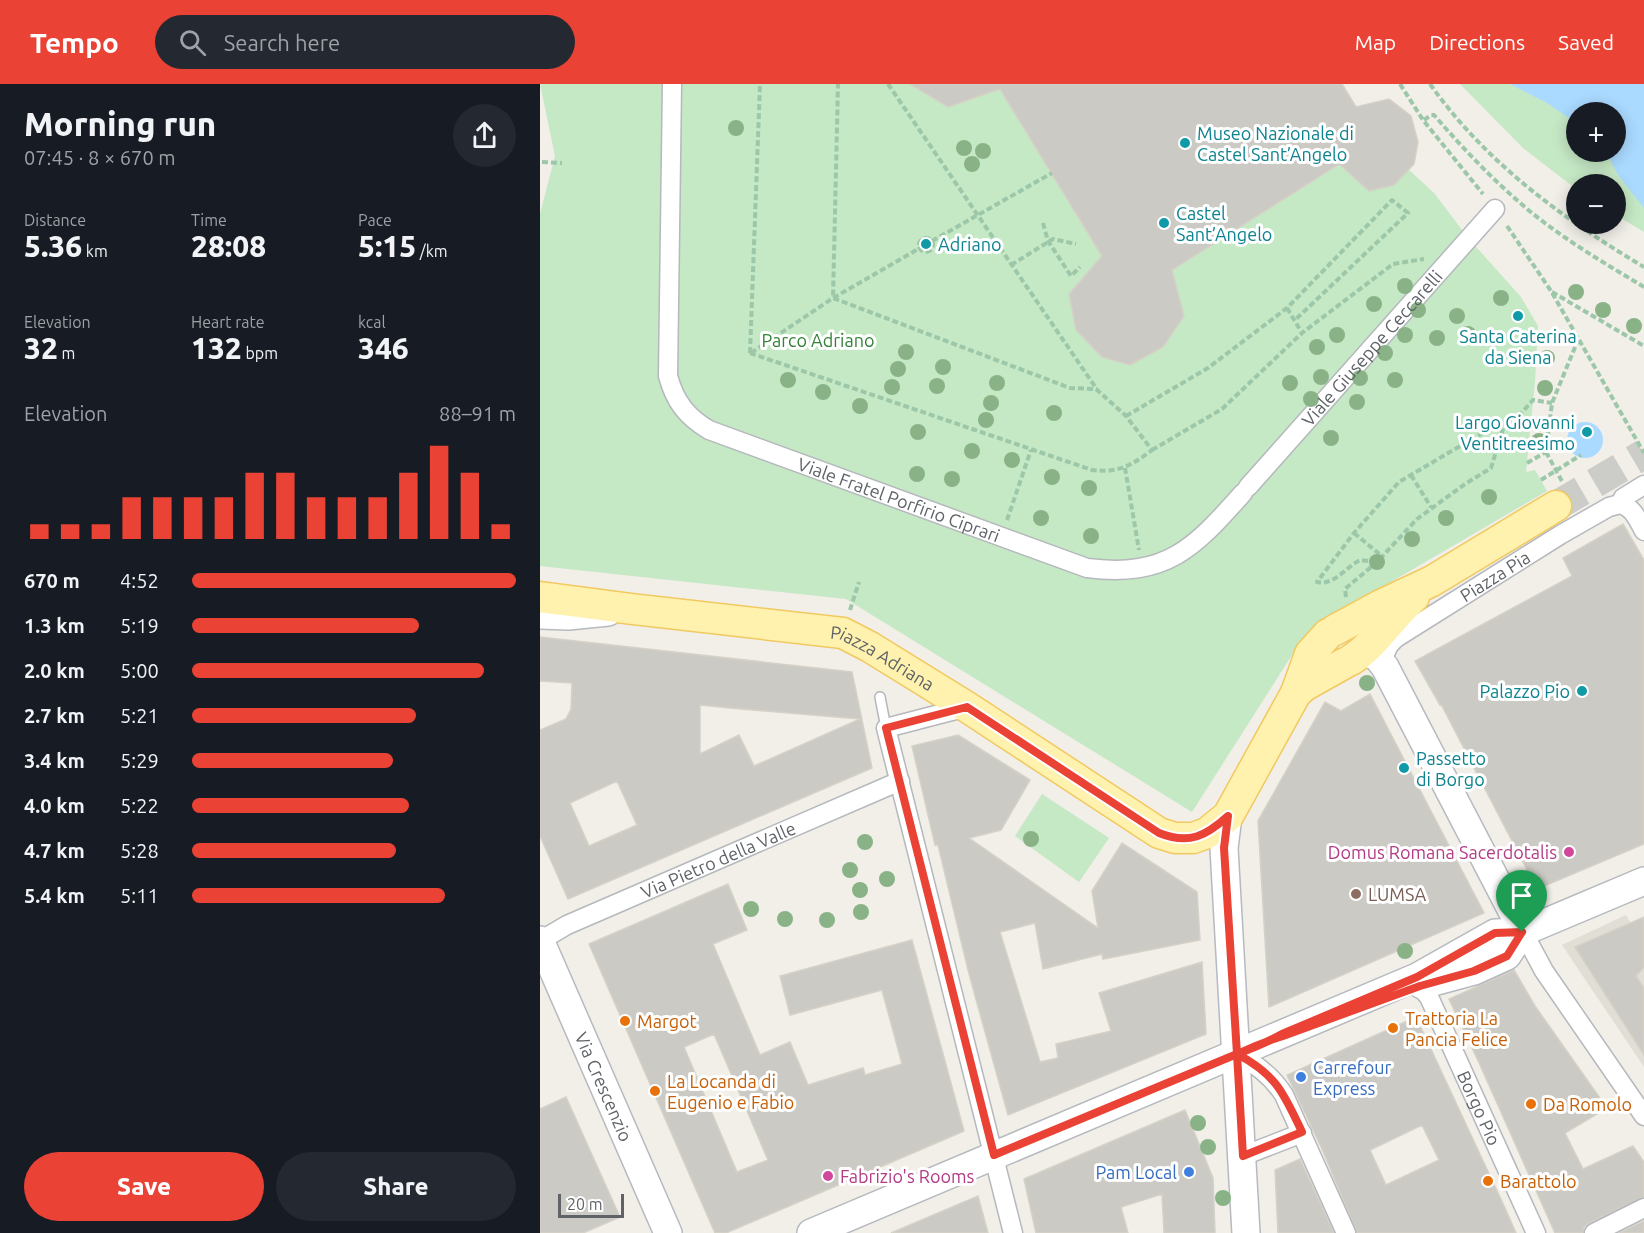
<!DOCTYPE html>
<meta charset="utf-8">
<style>
:root{--surface:#171b24;--page:#242831;--text:#f1f3f6;--muted:#9ea1a6;--accent:#ea4335}
body{margin:0;font-family:Ubuntu,sans-serif;background:var(--page);color:var(--text);height:100vh;display:flex;flex-direction:column;font-size:22px;white-space:nowrap}
*{box-sizing:border-box;margin:0}
p{font-size:20px;color:var(--muted)}
.icon{flex:none;width:33px;height:33px;fill:none;stroke:currentColor;stroke-width:2;stroke-linecap:round;stroke-linejoin:round}
.map{position:relative;flex:1;overflow:hidden}
.panel{display:flex;flex-direction:column;background:var(--surface);width:540px}
.panel>*{flex:none}
.buttons{position:absolute;left:1026px;top:18px;display:grid;gap:12px}
.buttons a{display:grid;place-items:center;width:60px;height:60px;border-radius:50%;background:var(--surface);box-shadow:0 3px 15px #0003;font-size:30px}
.scale{position:absolute;left:18px;bottom:15px;width:66px;box-sizing:border-box;padding-left:6px;border:3px solid #5f6368;border-top:0;font-size:16px;line-height:21px;white-space:nowrap;color:#5f6368;-webkit-text-stroke:4px #fff;paint-order:stroke}
.pin{position:absolute;display:grid;place-items:center;width:51px;height:51px;color:#fff;margin:-62px -26px;border-radius:50% 50% 50% 0;rotate:-45deg;box-shadow:0 0 6px #0007}
.pin .icon{rotate:45deg}
.round{display:grid;place-items:center;flex:none;width:63px;height:63px;border-radius:32px;background:var(--page)}
.summary{display:flex;align-items:center;justify-content:space-between;height:102px;padding:0 24px}
h1{font-size:33px;font-weight:800;line-height:45px}
.metrics{display:grid;grid-template-columns:repeat(3,1fr);gap:9px;height:102px;padding:6px 24px}
.metrics div{display:grid;align-content:center}
.metrics b{font-size:30px;font-weight:800}
.metrics small{font-size:16px;font-weight:400}
.metrics p{font-size:16px}
.chart{height:168px;padding:12px 24px}
.chart p{display:flex;justify-content:space-between}
.chart svg{width:100%;height:108px;margin-top:6px;stroke:var(--accent);stroke-width:6}
.action{display:flex;gap:12px;margin-top:auto;padding:12px 24px}
.action a{flex:1;height:69px;border-radius:36px;background:var(--accent);color:#fff;font-size:24px;font-weight:800;line-height:69px;text-align:center}
.action a+a{background:var(--page);color:var(--text)}
ul{padding:0 24px;list-style:none;font-size:20px}
li{display:grid;grid-template-columns:96px 72px 1fr;align-items:center;height:45px}
li i{height:15px;border-radius:8px;background:var(--accent)}
header{display:flex;align-items:center;gap:36px;box-sizing:border-box;height:84px;padding:0 30px;background:var(--accent);color:#fff}
header strong{font-size:28px}
nav{display:flex;gap:33px;margin-inline-start:auto;font-size:21px}
.search{width:420px;height:54px;background:var(--page);display:flex;align-items:center;gap:15px;box-sizing:border-box;padding:0 21px;border-radius:33px;color:var(--muted);font-size:22px}
main{display:flex;flex:1;min-height:0}
.map>svg:first-child{display:block}
.education{fill:#e1ded6}
.green{fill:#c5e8c5}
.water{fill:#aadaff}
.building{fill:#cccac5;stroke:#d6d1c6;stroke-width:1.5;fill-rule:evenodd}
.lines{fill:none;stroke-linecap:round;stroke-linejoin:round}
.primary-tunnel{stroke:#ccccc8;stroke-width:30;stroke-dasharray:30 15;stroke-linecap:butt}
.lane-casing{stroke:#b5b8bc;stroke-width:12}
.street-casing{stroke:#b5b8bc;stroke-width:21}
.secondary-casing{stroke:#b6babf;stroke-width:30}
.primary-casing{stroke:#f2c960;stroke-width:33}
.path{stroke:#9cc7a9;stroke-width:4;stroke-dasharray:6 3;stroke-linecap:butt}
.lane{stroke:#fff;stroke-width:9}
.street{stroke:#fff;stroke-width:18}
.secondary{stroke:#fff;stroke-width:27}
.primary{stroke:#fff2af;stroke-width:30}
.tree{fill:#89b387}
.route-casing{stroke:#fff;stroke-width:12}
.route{stroke:#ea4335;stroke-width:8}
.culture-dot{fill:#0f9aa8;stroke:#fff;stroke-width:2}
.hotel-dot{fill:#d1479c;stroke:#fff;stroke-width:2}
.education-dot{fill:#8d6e63;stroke:#fff;stroke-width:2}
.food-dot{fill:#e8710a;stroke:#fff;stroke-width:2}
.shop-dot{fill:#3f7fe0;stroke:#fff;stroke-width:2}
.labels{text-anchor:middle;dominant-baseline:central;stroke-width:6;stroke-linejoin:round;paint-order:stroke}
.culture-label{font-size:18px;fill:#0d838f;stroke:#fff;text-anchor:start}
.park-label{font-size:18px;fill:#348238;stroke:#fff}
.street-label{font-size:18px;fill:#5f6368;stroke:#fff}
.hotel-label{font-size:18px;fill:#b23c85;stroke:#fff;text-anchor:end}
.education-label{font-size:18px;fill:#785e54;stroke:#fff;text-anchor:start}
.food-label{font-size:18px;fill:#c56008;stroke:#fff;text-anchor:start}
.shop-label{font-size:18px;fill:#366cbe;stroke:#fff;text-anchor:start}
</style>
<header>
<strong>Tempo</strong>
<div class="search"><svg class="icon" aria-label="search" viewBox="0 0 24 24"><circle cx="10" cy="10" r="6"/><path d="M15 15l6 6"/></svg>Search here</div>
<nav><a>Map</a><a>Directions</a><a>Saved</a></nav>
</header>
<main>
<section class="panel">
<div class="summary"><div><h1>Morning run</h1><p>07:45 · 8 × 670 m</p></div><a class="round"><svg class="icon" aria-label="share" viewBox="0 0 24 24"><path d="M12 15V3M7 8l5-5 5 5M5 13v7h14v-7"/></svg></a></div>
<div class="metrics">
<div><p>Distance</p><b>5.36<small> km</small></b></div>
<div><p>Time</p><b>28:08</b></div>
<div><p>Pace</p><b>5:15<small> /km</small></b></div>
</div>
<div class="metrics">
<div><p>Elevation</p><b>32<small> m</small></b></div>
<div><p>Heart rate</p><b>132<small> bpm</small></b></div>
<div><p>kcal</p><b>346</b></div>
</div>
<div class="chart"><p><span>Elevation</span>88–91 m</p>
<svg viewBox="0 0 160 44" preserveAspectRatio="none"><path d="M5 44V38M15 44V38M25 44V38M35 44V27M45 44V27M55 44V27M65 44V27M75 44V17M85 44V17M95 44V27M105 44V27M115 44V27M125 44V17M135 44V6M145 44V17M155 44V38"/></svg>
</div>
<ul>
<li><b>670 m</b>4:52<i style="width:100%"></i></li>
<li><b>1.3 km</b>5:19<i style="width:70%"></i></li>
<li><b>2.0 km</b>5:00<i style="width:90%"></i></li>
<li><b>2.7 km</b>5:21<i style="width:69%"></i></li>
<li><b>3.4 km</b>5:29<i style="width:62%"></i></li>
<li><b>4.0 km</b>5:22<i style="width:67%"></i></li>
<li><b>4.7 km</b>5:28<i style="width:63%"></i></li>
<li><b>5.4 km</b>5:11<i style="width:78%"></i></li>
</ul>
<div class="action"><a>Save</a><a>Share</a></div>
</section>
<div class="map">
<svg width="1104" height="1149" viewBox="0 0 1104 1149">
<rect width="100%" height="100%" fill="#f1efe8"/>
<path class="education" d="M1086,831L1104,862V983L1022,861Z"/>
<path class="green" d="M0,0H375L376,4L408,23L460,5L562,172L529,210L536,246L562,273L590,281L623,263L644,232L631,186L799,80L829,106L854,101L868,85L894,109L929,155L981,213L998,242L995,298L986,388L995,386L1007,407L791,533L759,560L652,728L306,515L0,482V130L15,72Z
M920,0H1015L1036,28V68H1076L1104,85V148L1076,131V100H1036V105L983,64Z
M502,710L569,754L539,798L475,752Z"/>
<path class="water" d="M970,0H1104V124L1078,91L1066,68H1076V28H1036V39L1007,19Z
M1027 356a18 18 0 1 1 36 0a18 18 0 1 1-36 0Z"/>
<path class="building" d="M370,0H802L816,23L849,15L857,21L871,32L878,58L874,80L854,101L829,107L799,80L632,186L644,232L623,263L590,281L562,273L536,246L529,210L562,172L460,5L408,23Z
M1083,440L1104,476V760L997,805L901,620L900,621L875,577L1032,492L1023,474Z
M0,553L312,588L332,684L28,815L0,752V646L26,635L31,625L32,599L0,597ZM160,621L190,624L320,635L214,682L199,651L160,670ZM77,697L97,741L49,762L30,719Z
M830,610L944,829L729,923L718,737L785,618L801,627Z
M418,651L490,696L461,746L429,754L558,844L552,807L582,759L657,808L660,856L563,875L562,870L503,885L495,839L460,848L500,978L518,974L516,960L571,947L559,909L662,878L666,950L468,1031L429,890L398,761H395L372,662Z
M188,800L207,846L173,860L220,971L250,958L268,1001L323,984L325,991L362,980L342,906L250,931L240,892L372,856L424,1047L186,1149H175L49,860ZM174,950L228,1076L197,1088L144,963Z
M1104,833V883L1096,892L1104,904V971L1035,863Z
M974,886L995,922L1067,1024L1025,1049L1043,1085L1093,1062L1104,1078V1113L1049,1139L1044,1143L1043,1149H1015L940,981L909,915Z
M876,933L965,1124L976,1149H817L782,1065L747,991ZM882,1041L899,1076L846,1101L830,1066Z
M26,1013L80,1133L43,1149H0V1025Z
M645,1026L673,1094L675,1149H624L622,1110L581,1123L588,1149H496L484,1095Z
M760,1075L794,1149H738L735,1086Z
M438,1112L448,1149H351Z
M1104,1137V1149H1079Z"/>
<g class="lines">
<path class="primary-tunnel" d="M1016,422L1104,370"/>
<g class="lane-casing">
<path id="lane" d="M340,613L346,644"/>
</g>
<g class="street-casing">
<g id="street">
<path id="s1" d="M132,0L128,292C135,318 147,333 169,346L547,484C627,494 654,464 703,409"/>
<path id="s2" d="M708,403L955,125"/>
<path d="M1080,420C1093,423 1098,436 1104,447"/>
<path d="M1080,420L1083,414L1104,401"/>
<path id="s3" d="M843,574L849,561L856,554L1020,451L1069,423L1080,420"/>
<path d="M427,623L346,644L473,1149"/>
<path d="M983,848L1004,887L1104,1032"/>
<path id="s4" d="M0,857L27,841L360,697"/>
<path id="s5" d="M880,902L889,913L996,1149"/>
<path d="M697,970C716,980 732,992 744,1011L806,1149"/>
<path d="M703,1072L762,1049"/>
<path d="M1054,1149L1104,1124"/>
</g>
</g>
<g class="secondary-casing">
<g id="secondary">
<path d="M0,531L28,532L68,528"/>
<path d="M824,568L837,573L845,583L983,848"/>
<path d="M688,732L684,764L706,1149"/>
<path id="s6" d="M0,856L128,1149"/>
<path d="M882,901L934,887L967,872L983,848"/>
<path d="M271,1149L877,893L955,849L983,848L1104,797"/>
</g>
</g>
<g class="primary-casing">
<g id="primary">
<path id="s7" d="M0,513L92,525L303,549L330,563L427,623L619,749L635,754H653L667,749L688,732L756,609L770,570L788,550"/>
<path d="M795,546L841,521L892,497L1016,422"/>
<path d="M811,576C836,560 852,532 874,513"/>
<path d="M756,609L764,602L805,579"/>
</g>
</g>
<path class="path" d="M348,0L556,304
M860,0L883,36L943,110
M890,0C946,79 1022,134 1104,183
M884,36L891,31H894C920,61 948,91 978,117C1016,151 1061,177 1104,203
M2,78L22,79
M503,139L508,157L531,192L540,183
M967,142L1011,207L1104,369
M379 161a7 7 0 1 1 14 0a7 7 0 1 1-14 0Z
M392,157L512,89
M471,181L513,155L536,160
M1012,208L1104,262
M747,224L762,249
M210,269L552,386C578,389 591,382 612,366L586,332L556,305L530,304L293,214L298,0
M210,269L220,0
M211,269L293,214L380,164
M586,332L668,284L747,224L852,116L868,129L755,236
M612,366L682,325L762,249L853,180L884,175
M1006,368L1023,399
M987,379L1006,368L1012,319L1038,256
M585,384L599,466
M871,391L891,423
M1001,396L1041,371
M467,436L491,366
M814,449L843,473
M837,478L820,476C806,483 794,502 777,498L814,449L859,398L932,355L966,337L977,334L993,316L1012,319
M806,513L805,505L837,478L877,435L925,400L951,384L965,338
M310,526L319,498"/>
<use href="#lane" class="lane"/>
<use href="#street" class="street"/>
<use href="#secondary" class="secondary"/>
<use href="#primary" class="primary"/>
</g>
<g class="tree">
<circle cx="196" cy="44" r="8"/>
<circle cx="424" cy="64" r="8"/>
<circle cx="443" cy="67" r="8"/>
<circle cx="432" cy="80" r="8"/>
<circle cx="865" cy="202" r="8"/>
<circle cx="1036" cy="208" r="8"/>
<circle cx="961" cy="214" r="8"/>
<circle cx="834" cy="220" r="8"/>
<circle cx="878" cy="226" r="8"/>
<circle cx="1063" cy="226" r="8"/>
<circle cx="917" cy="232" r="8"/>
<circle cx="1094" cy="242" r="8"/>
<circle cx="928" cy="250" r="8"/>
<circle cx="797" cy="251" r="8"/>
<circle cx="865" cy="251" r="8"/>
<circle cx="991" cy="253" r="8"/>
<circle cx="897" cy="254" r="8"/>
<circle cx="777" cy="263" r="8"/>
<circle cx="366" cy="268" r="8"/>
<circle cx="845" cy="269" r="8"/>
<circle cx="1007" cy="274" r="8"/>
<circle cx="403" cy="283" r="8"/>
<circle cx="358" cy="285" r="8"/>
<circle cx="781" cy="293" r="8"/>
<circle cx="820" cy="294" r="8"/>
<circle cx="248" cy="296" r="8"/>
<circle cx="855" cy="296" r="8"/>
<circle cx="457" cy="299" r="8"/>
<circle cx="750" cy="299" r="8"/>
<circle cx="397" cy="302" r="8"/>
<circle cx="352" cy="303" r="8"/>
<circle cx="1005" cy="304" r="8"/>
<circle cx="283" cy="308" r="8"/>
<circle cx="771" cy="315" r="8"/>
<circle cx="817" cy="318" r="8"/>
<circle cx="451" cy="319" r="8"/>
<circle cx="320" cy="322" r="8"/>
<circle cx="514" cy="329" r="8"/>
<circle cx="446" cy="336" r="8"/>
<circle cx="378" cy="348" r="8"/>
<circle cx="791" cy="354" r="8"/>
<circle cx="999" cy="357" r="8"/>
<circle cx="432" cy="367" r="8"/>
<circle cx="472" cy="376" r="8"/>
<circle cx="377" cy="390" r="8"/>
<circle cx="512" cy="393" r="8"/>
<circle cx="412" cy="395" r="8"/>
<circle cx="549" cy="404" r="8"/>
<circle cx="949" cy="413" r="8"/>
<circle cx="501" cy="434" r="8"/>
<circle cx="906" cy="434" r="8"/>
<circle cx="551" cy="452" r="8"/>
<circle cx="872" cy="455" r="8"/>
<circle cx="837" cy="478" r="8"/>
<circle cx="827" cy="599" r="8"/>
<circle cx="491" cy="755" r="8"/>
<circle cx="325" cy="758" r="8"/>
<circle cx="310" cy="786" r="8"/>
<circle cx="347" cy="795" r="8"/>
<circle cx="320" cy="806" r="8"/>
<circle cx="211" cy="825" r="8"/>
<circle cx="321" cy="828" r="8"/>
<circle cx="245" cy="835" r="8"/>
<circle cx="287" cy="836" r="8"/>
<circle cx="865" cy="867" r="8"/>
<circle cx="658" cy="1039" r="8"/>
<circle cx="668" cy="1063" r="8"/>
<circle cx="683" cy="1114" r="8"/>
</g>
<g class="lines">
<g class="route-casing">
<path id="route" d="M982,848L955,849L877,893L742,950C728,958 713,964 697,970L684,764L688,732C666,752 649,761 619,749L427,623L346,644L454,1071L697,970C737,991 744,1010 762,1048L703,1072L697,970C712,963 727,957 743,952L880,902L934,887L967,872L982,848"/>
</g>
<use href="#route" class="route"/>
</g>
<g class="culture-dot">
<circle cx="645" cy="59" r="6"/>
<circle cx="624" cy="139" r="6"/>
<circle cx="386" cy="160" r="6"/>
<circle cx="978" cy="232" r="6"/>
<circle cx="1047" cy="348" r="6"/>
<circle cx="1042" cy="607" r="6"/>
<circle cx="864" cy="684" r="6"/>
</g>
<g class="hotel-dot">
<circle cx="1029" cy="768" r="6"/>
<circle cx="288" cy="1092" r="6"/>
</g>
<circle class="education-dot" cx="816" cy="810" r="6"/>
<g class="food-dot">
<circle cx="85" cy="937" r="6"/>
<circle cx="853" cy="944" r="6"/>
<circle cx="115" cy="1007" r="6"/>
<circle cx="991" cy="1020" r="6"/>
<circle cx="948" cy="1097" r="6"/>
</g>
<g class="shop-dot">
<circle cx="761" cy="993" r="6"/>
<circle cx="649" cy="1088" r="6"/>
</g>
<g class="labels">
<g class="culture-label">
<text x="657" y="49">Museo Nazionale di<tspan x="657" dy="21">Castel Sant’Angelo</tspan></text>
<text x="636" y="129">Castel<tspan x="636" dy="21">Sant’Angelo</tspan></text>
<text x="398" y="160">Adriano</text>
<text x="978" y="252" text-anchor="middle">Santa Caterina<tspan x="978" dy="21">da Siena</tspan></text>
<text x="1035" y="338" text-anchor="end">Largo Giovanni<tspan x="1035" dy="21">Ventitreesimo</tspan></text>
<text x="1030" y="607" text-anchor="end">Palazzo Pio</text>
<text x="876" y="674">Passetto<tspan x="876" dy="21">di Borgo</tspan></text>
</g>
<g class="park-label">
<text x="278" y="256">Parco Adriano</text>
</g>
<g class="street-label">
<text stroke="none"><textPath href="#s2" startOffset="186">Viale Giuseppe Ceccarelli</textPath></text>
<text stroke="none"><textPath href="#s1" startOffset="564">Viale Fratel Porfirio Ciprari</textPath></text>
<text stroke="none"><textPath href="#s3" startOffset="141">Piazza Pia</textPath></text>
<text stroke="none"><textPath href="#s7" startOffset="351">Piazza Adriana</textPath></text>
<text stroke="none"><textPath href="#s4" startOffset="196">Via Pietro della Valle</textPath></text>
<text stroke="none"><textPath href="#s6" startOffset="160">Via Crescenzio</textPath></text>
<text stroke="none"><textPath href="#s5" startOffset="136">Borgo Pio</textPath></text>
</g>
<g class="hotel-label">
<text x="1017" y="768">Domus Romana Sacerdotalis</text>
<text x="300" y="1092" text-anchor="start">Fabrizio's Rooms</text>
</g>
<g class="education-label">
<text x="828" y="810">LUMSA</text>
</g>
<g class="food-label">
<text x="865" y="934">Trattoria La<tspan x="865" dy="21">Pancia Felice</tspan></text>
<text x="97" y="937">Margot</text>
<text x="127" y="997">La Locanda di<tspan x="127" dy="21">Eugenio e Fabio</tspan></text>
<text x="1003" y="1020">Da Romolo</text>
<text x="960" y="1097">Barattolo</text>
</g>
<g class="shop-label">
<text x="773" y="983">Carrefour<tspan x="773" dy="21">Express</tspan></text>
<text x="637" y="1088" text-anchor="end">Pam Local</text>
</g>
</g>
</svg>
<div class="buttons">
<a>+</a>
<a>−</a>
</div>
<div class="scale">20 m</div>
<div class="pin" style="left:982px;top:848px;background:#1e9e55"><svg class="icon" aria-label="arrive" viewBox="0 0 24 24"><path d="M6 21V4h12l-3 4 3 4H6"/></svg></div>
</div>
</main>
